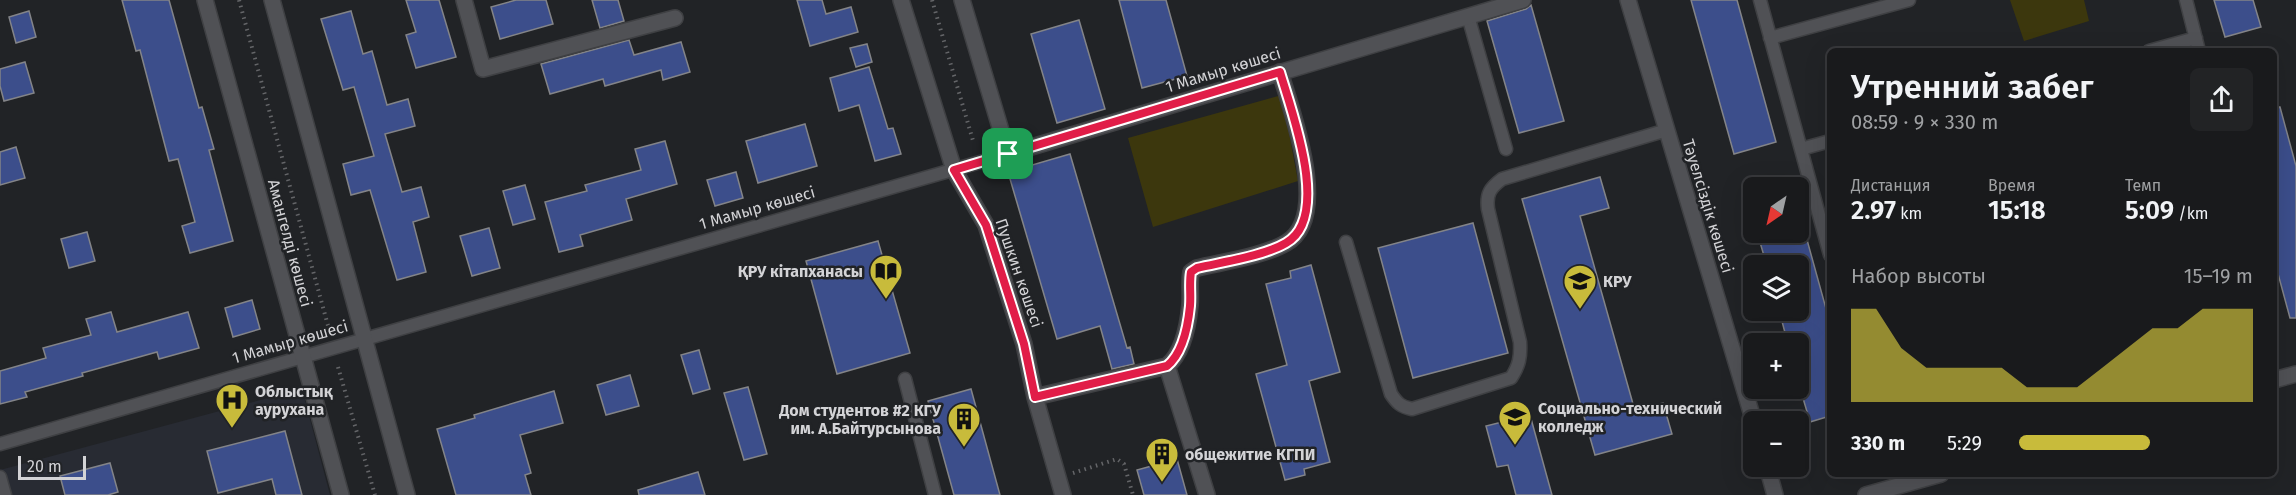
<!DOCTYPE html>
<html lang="ru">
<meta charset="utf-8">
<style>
:root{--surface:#191a1c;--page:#222325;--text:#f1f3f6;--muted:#9fa1a3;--line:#37383b;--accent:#c8bb3b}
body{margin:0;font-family:"Fira Sans",sans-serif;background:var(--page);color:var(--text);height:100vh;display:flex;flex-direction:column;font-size:22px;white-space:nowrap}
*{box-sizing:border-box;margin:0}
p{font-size:20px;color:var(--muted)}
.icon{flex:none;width:33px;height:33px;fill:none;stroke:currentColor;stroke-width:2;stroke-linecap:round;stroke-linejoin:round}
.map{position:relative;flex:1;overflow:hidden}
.details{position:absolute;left:1827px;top:48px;width:450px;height:429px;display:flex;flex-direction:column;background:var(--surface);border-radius:9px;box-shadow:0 6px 24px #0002,0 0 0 2px var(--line)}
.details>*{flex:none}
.needle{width:39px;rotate:214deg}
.fabs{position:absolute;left:1743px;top:177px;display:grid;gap:12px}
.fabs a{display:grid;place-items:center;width:66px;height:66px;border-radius:9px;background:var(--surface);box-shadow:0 6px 24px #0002,0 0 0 2px var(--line);font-size:30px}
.scale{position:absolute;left:18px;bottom:15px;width:68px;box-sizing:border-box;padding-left:6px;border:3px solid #d3d3d6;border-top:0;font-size:16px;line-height:21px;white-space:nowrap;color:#d3d3d6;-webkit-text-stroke:4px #212326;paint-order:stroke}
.pin{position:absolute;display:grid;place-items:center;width:51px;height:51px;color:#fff;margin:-26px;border-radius:12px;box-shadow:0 3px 9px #0006}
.round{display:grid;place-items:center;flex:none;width:63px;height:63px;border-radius:9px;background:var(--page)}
.head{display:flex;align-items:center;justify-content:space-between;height:102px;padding:0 24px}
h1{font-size:33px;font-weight:600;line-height:45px}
.figures{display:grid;grid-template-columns:repeat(3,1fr);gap:9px;height:102px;padding:6px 24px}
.figures div{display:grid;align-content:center}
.figures b{font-size:26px;font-weight:600}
.figures small{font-size:16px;font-weight:400}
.figures p{font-size:16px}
.chart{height:168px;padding:12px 24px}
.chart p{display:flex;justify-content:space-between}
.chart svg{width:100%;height:108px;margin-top:6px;fill:var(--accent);opacity:.7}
ul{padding:0 24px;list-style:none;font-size:20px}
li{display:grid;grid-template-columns:96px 72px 1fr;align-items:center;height:45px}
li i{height:15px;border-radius:8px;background:var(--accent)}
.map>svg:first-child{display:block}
.built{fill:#282b33}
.green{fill:#3c370d}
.building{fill:#3c4e8b;stroke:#838488;stroke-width:1.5}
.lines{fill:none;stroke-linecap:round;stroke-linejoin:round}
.lane-casing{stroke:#3f4043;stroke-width:15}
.street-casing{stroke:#3f4043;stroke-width:18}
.secondary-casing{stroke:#3f4043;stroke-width:18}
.path{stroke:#646568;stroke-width:4;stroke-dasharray:1.5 4.5;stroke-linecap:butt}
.lane{stroke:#505155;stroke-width:12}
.street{stroke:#505155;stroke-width:15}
.secondary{stroke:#505155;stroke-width:15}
.route-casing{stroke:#fff;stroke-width:12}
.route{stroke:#e11d48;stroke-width:8}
.labels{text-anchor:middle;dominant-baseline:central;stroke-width:5;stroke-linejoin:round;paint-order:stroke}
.street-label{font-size:16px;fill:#d3d3d6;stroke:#212326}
.poi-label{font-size:16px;font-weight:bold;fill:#d3d3d6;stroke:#212326;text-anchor:start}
</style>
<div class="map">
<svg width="2296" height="495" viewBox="0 0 2296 495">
<rect width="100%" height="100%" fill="#212326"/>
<path class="built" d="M302,389L330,495H0V470Z"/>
<path class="green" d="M2010,0H2084L2089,21L2024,41Z
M1282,95L1298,181L1153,227L1128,138Z"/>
<path class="building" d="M122,0H169L199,108L202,107L214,149L209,150L233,241L190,253L182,226L195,222L178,159L169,161L140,50L136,51Z
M406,0H439L456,57L416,68L406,35L416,32Z
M516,0H546L553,24L500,39L491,7Z
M592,0H618L624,21L600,28Z
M797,0H822L826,14L851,7L858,32L810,46Z
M1119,0H1166L1187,76L1142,88Z
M1691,0H1737L1776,142L1734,154Z
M2214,0H2253L2261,27L2225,37Z
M1531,5L1564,121L1519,133L1487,21L1526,9Z
M29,11L36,37L16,43L9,17Z
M351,11L363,54L372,51L387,105L408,99L415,126L385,134L402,192L421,187L429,217L413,222L426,272L397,280L370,190L351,195L343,164L374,156L354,87L343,90L321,19Z
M1079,20L1105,109L1057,123L1031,34Z
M629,40L634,55L681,42L690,72L663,80L661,70L605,86L603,79L550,94L541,64Z
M867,44L872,62L856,67L850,48Z
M25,62L34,93L4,101L0,86V69Z
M869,67L888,129L893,128L901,154L875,161L859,105L839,111L830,78Z
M2274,107H2280L2296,166V318H2290L2274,259Z
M805,124L817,166L758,183L746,141Z
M665,141L677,184L626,199L632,220L580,235L583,246L559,252L545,202L587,191L585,185L641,170L635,149Z
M16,147L25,178L0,185V152Z
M1070,154L1127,348L1130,347L1134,364L1112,369L1100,326L1057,339L1008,172Z
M736,172L743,198L715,206L707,180Z
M1600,177L1609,208L1580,216L1635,411L1663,403L1672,434L1595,455L1522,199Z
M525,185L535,219L513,225L503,191Z
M1473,223L1508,353L1413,378L1378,248Z
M489,228L500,268L472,276L460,236Z
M1804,229L1830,323V416L1810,422L1798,381V344H1788L1779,310H1798V266H1767L1757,232H1798V230Z
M87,232L95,261L69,268L61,239Z
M878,241L910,353L837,374L806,261Z
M1311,265L1340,372L1309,381L1330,462L1304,469L1305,475L1285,480L1256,374L1287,365L1266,284L1291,278L1290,271Z
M252,300L260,329L233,337L225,308Z
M111,312L117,332L188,312L199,348L159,359L157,352L82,373L83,376L25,392L27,397L0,404V371L46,358L43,348L91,335L86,319Z
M699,350L710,389L693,394L681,355Z
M630,375L639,406L606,415L597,385Z
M748,387L767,454L744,460L724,393Z
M971,389L1000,495H954L928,401Z
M554,391L563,423L520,435L531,473L525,475L531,495H456L437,429L475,418L474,415Z
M1530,415L1552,495H1516L1508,465L1497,467L1486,426Z
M285,431L302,495H276L272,479L218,493L207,451Z
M1177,459L1187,495H1144L1137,470Z
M110,463L118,492L108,495H65L60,476Z
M698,472L705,495H639L638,490Z"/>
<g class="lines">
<g class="lane-casing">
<path id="lane" d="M1760,0L1830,255
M2186,0L2199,51
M1468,16L1506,149
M1770,38L1909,0
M2149,51L2196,38
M1801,149L1830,141
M1346,242L1391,394C1397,403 1401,407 1412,409L1511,378C1519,366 1521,357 1520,342L1488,209C1486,194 1490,188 1502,179L1667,130
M905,379L935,495
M0,444L1008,154
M0,477L5,495"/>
</g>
<g class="street-casing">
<path id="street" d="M205,0L341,495
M272,0L407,495
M464,0L483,69L675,18
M901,0L954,170L986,225L1024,344L1035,397L1063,495
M962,0L1008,154L1523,0
M1167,366C1183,353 1188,326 1190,305C1191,294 1189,283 1191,272L1197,268C1222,262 1264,256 1286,243C1332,217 1291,110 1280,72
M1035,397L1167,366L1207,495"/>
</g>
<g class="secondary-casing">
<path id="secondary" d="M1628,0L1754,422
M2274,380L2296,374
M1767,466L1775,495
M1866,495L1941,474"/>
</g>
<path class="path" d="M239,0L330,333
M932,0L974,144
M338,367L375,495
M1073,473L1117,459L1124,464L1133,495"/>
<use href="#lane" class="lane"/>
<use href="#street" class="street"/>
<use href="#secondary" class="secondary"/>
</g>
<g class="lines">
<g class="route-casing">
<path id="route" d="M1280,72C1291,110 1332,217 1286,243C1264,256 1222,262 1197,268L1191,272C1189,283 1191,294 1190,306C1188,326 1183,353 1167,366L1035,397L1024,344L986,225L954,170Z"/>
</g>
<use href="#route" class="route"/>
</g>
<defs>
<g id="library-pin" transform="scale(1.725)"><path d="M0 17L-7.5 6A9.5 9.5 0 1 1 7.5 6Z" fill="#c8bb3b" stroke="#212326"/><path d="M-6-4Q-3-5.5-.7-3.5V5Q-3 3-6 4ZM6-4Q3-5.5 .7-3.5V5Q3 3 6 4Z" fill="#111"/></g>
<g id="university-pin" transform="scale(1.725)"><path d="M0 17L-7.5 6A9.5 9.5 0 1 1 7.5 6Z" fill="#c8bb3b" stroke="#212326"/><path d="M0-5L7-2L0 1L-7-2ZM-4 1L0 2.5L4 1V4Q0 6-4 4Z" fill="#111"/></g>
<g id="hospital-pin" transform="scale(1.725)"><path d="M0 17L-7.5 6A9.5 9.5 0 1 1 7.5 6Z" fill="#c8bb3b" stroke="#212326"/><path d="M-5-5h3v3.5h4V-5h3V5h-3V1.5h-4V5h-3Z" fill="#111"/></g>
<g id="building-pin" transform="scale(1.725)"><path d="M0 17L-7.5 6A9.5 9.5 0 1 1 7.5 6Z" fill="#c8bb3b" stroke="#212326"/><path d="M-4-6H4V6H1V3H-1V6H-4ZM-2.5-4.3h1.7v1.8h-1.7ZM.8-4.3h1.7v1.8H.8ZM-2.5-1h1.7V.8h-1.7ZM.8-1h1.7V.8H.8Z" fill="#111"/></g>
</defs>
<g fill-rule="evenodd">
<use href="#library-pin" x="886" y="271"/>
<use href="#university-pin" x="1580" y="281"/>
<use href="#hospital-pin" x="232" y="400"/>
<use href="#university-pin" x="1515" y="417"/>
<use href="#building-pin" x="964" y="419"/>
<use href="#building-pin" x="1162" y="454"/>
</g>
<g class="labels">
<g class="street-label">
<text transform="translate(1223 70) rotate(-17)">1 Мамыр көшесі</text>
<text transform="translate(1708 206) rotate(73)">Тәуелсіздік көшесі</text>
<text transform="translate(757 208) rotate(-16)">1 Мамыр көшесі</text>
<text transform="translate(290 243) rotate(75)">Амангелді көшесі</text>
<text transform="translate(1019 273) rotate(71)">Пушкин көшесі</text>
<text transform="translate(290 342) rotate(-16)">1 Мамыр көшесі</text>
</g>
<g class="poi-label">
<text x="863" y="271" text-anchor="end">ҚРУ кітапханасы</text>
<text x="1603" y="281">КРУ</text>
<text x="255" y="391">Облыстық<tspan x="255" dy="18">аурухана</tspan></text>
<text x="1538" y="408">Социально-технический<tspan x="1538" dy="18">колледж</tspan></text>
<text x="941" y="410" text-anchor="end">Дом студентов #2 КГУ<tspan x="941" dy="18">им. А.Байтурсынова</tspan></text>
<text x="1185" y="454">общежитие КГПИ</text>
</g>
</g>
</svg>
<div class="fabs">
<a><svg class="needle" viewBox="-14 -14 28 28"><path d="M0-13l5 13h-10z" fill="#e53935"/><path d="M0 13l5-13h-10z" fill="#9fa1a3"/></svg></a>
<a><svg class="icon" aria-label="layers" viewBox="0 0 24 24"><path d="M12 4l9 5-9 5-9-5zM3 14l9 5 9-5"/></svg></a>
<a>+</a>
<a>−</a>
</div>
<div class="scale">20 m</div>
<div class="pin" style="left:1008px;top:154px;background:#1e9e55"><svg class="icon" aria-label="arrive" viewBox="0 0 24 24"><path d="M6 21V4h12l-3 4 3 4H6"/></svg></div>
<section class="details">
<div class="head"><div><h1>Утренний забег</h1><p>08:59 · 9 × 330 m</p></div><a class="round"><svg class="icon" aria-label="share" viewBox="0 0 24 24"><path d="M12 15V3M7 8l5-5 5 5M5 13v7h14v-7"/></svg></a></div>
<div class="figures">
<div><p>Дистанция</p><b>2.97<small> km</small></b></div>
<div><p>Время</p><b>15:18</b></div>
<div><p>Темп</p><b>5:09<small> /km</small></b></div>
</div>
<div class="chart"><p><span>Набор высоты</span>15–19 m</p>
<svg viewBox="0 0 160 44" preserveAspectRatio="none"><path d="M0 44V6L10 6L20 22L30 30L40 30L50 30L60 30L70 38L80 38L90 38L100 30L110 22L120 14L130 14L140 6L150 6L160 6V44z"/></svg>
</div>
<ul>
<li><b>330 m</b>5:29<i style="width:56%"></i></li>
</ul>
</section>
</div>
